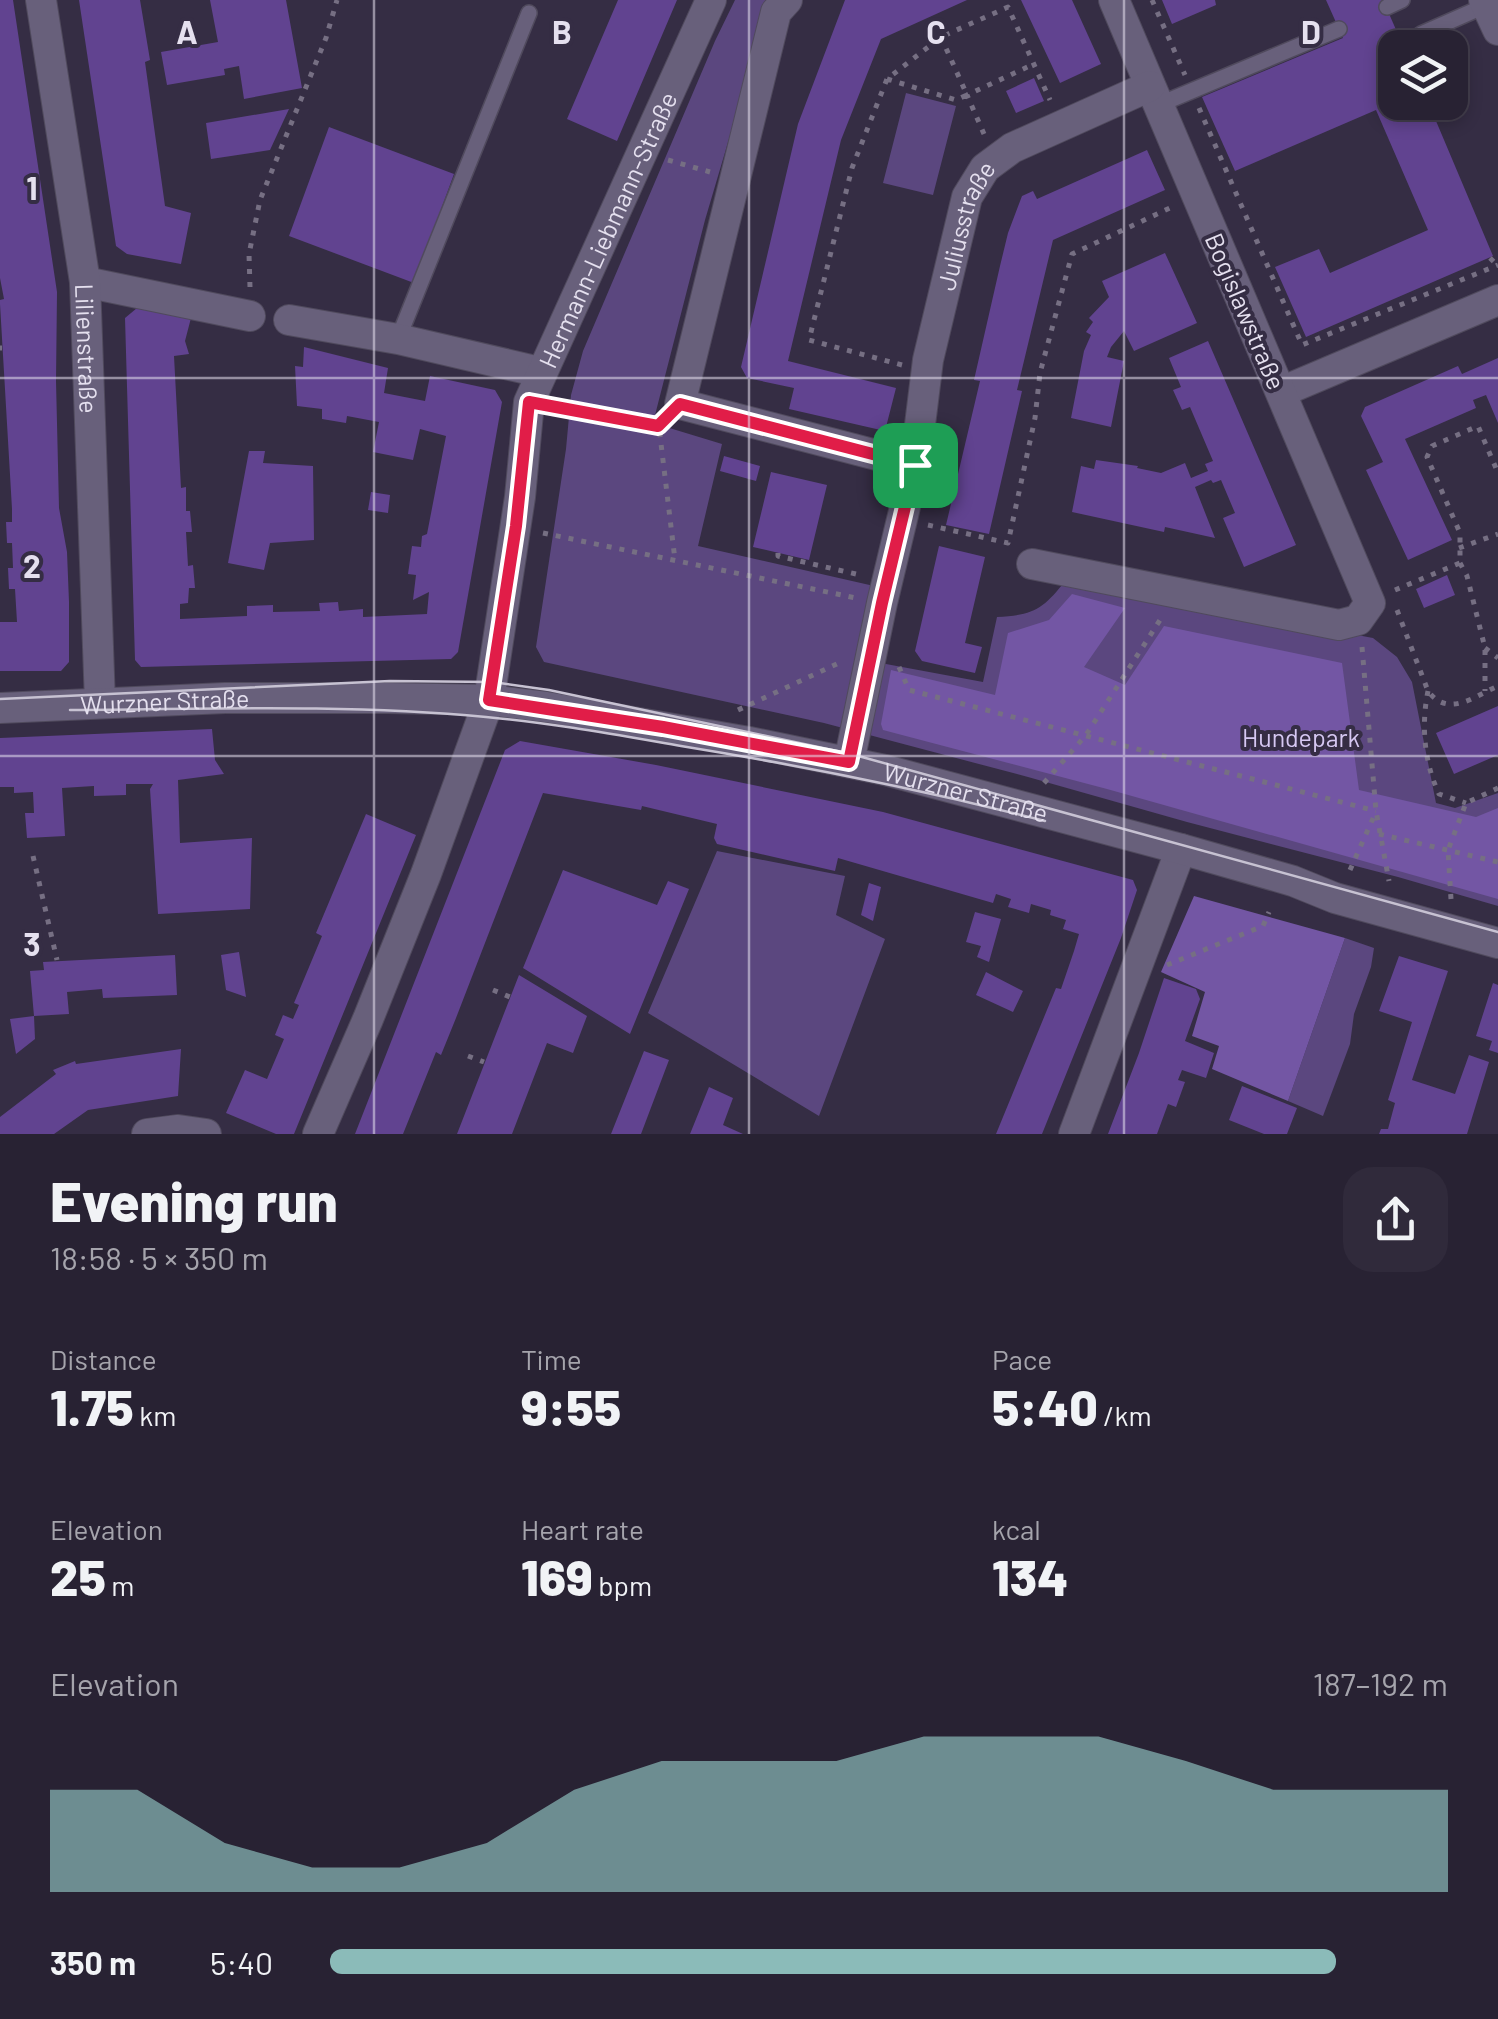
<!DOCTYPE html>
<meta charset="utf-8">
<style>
:root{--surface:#282233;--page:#302a3b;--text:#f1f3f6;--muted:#a5a4ac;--line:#443f4e;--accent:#8bbbb9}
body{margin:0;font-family:Barlow,sans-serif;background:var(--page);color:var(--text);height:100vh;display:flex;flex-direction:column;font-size:38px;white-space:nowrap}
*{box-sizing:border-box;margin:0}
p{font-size:32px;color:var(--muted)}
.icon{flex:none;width:55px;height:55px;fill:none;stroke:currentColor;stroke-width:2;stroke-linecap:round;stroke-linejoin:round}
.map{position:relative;height:1134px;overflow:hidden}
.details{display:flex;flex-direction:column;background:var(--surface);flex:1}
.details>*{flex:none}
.controls{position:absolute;left:1378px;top:30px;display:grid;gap:20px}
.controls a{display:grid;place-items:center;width:90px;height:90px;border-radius:20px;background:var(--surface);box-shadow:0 5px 15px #0003,0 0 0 2px var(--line);font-size:50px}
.pin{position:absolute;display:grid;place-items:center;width:85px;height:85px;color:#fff;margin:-42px;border-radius:20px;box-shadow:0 5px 15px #0006}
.round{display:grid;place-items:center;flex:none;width:105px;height:105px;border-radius:30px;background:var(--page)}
.summary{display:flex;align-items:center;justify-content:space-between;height:170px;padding:0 50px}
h1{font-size:55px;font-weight:800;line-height:75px}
.stats{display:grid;grid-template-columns:repeat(3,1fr);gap:15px;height:170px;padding:10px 50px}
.stats div{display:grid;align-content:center}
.stats b{font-size:50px;font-weight:800}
.stats small{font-size:28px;font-weight:400}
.stats p{font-size:28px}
.chart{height:280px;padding:20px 50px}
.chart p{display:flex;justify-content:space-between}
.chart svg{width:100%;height:180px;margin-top:10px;fill:var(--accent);opacity:.7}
ul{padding:0 50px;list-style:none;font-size:32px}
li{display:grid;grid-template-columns:160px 120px 1fr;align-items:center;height:75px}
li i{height:25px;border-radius:12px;background:var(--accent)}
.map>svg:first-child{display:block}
.green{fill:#5b477f}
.forest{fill:#7356a4}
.building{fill:#614390}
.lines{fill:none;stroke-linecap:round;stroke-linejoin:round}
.lane-casing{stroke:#504a5d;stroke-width:18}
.street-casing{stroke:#504a5d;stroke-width:32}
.secondary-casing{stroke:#504a5d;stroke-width:32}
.path{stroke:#766f83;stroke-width:5;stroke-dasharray:5 8;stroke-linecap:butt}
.lane{stroke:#68607b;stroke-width:15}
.street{stroke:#68607b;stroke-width:30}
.secondary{stroke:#68607b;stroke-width:30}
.tram{stroke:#c7c2d2;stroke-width:2.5}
.route-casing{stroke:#fff;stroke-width:20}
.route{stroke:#e11d48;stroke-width:12}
.grid{fill:none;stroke:#e5e0ef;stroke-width:2.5;stroke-opacity:0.55}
.labels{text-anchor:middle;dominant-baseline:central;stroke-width:8;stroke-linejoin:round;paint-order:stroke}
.street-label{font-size:25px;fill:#e5e0ef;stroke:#352d44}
.park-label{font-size:25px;fill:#d6c8f3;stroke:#352d44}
.grid-label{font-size:32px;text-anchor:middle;font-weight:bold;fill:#e5e0ef;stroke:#352d44;stroke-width:8;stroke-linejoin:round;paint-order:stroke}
</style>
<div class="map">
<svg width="1498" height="1134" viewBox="0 0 1498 1134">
<rect width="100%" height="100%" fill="#352d44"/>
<path class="green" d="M735,0H773L768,7L705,220L653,423L722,444L698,546L874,586L859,659L983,682L997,617C1035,615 1043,609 1066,580L1373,638L1397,657L1412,682L1436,803L1455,808L1498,793V906L1398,877L1187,822L1028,777L824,723L544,662L536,647L566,449L571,395L583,351L715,41Z
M906,93L956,106L933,195L883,183Z
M717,851L845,876L836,915L885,939L819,1116L648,1013Z
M1345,938L1374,948L1371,967L1354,1014L1350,1044L1323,1116L1288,1101Z"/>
<path class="forest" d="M1072,594L1125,608L1084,667L1125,685L1164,626L1342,663L1359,790L1476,817L1498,808V899L1107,789L883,730L881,724L891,670L995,695L1008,633L1049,620Z
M1194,896L1345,938L1288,1101L1212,1069L1219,1046L1192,1036L1205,992L1161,972Z"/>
<path class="building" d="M0,0H13L57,292L56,381L59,508L67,552L69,602V662L61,671H0V622H17L15,589H9L8,568H13L12,543H7L6,522H12V509L0,304V300L4,299L0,278Z
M79,0H140L150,60L145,62L165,206L191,213L181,264L127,254L116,246Z
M210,0H286L302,88L244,99L239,66L224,69L225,75L167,85L161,52L218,42Z
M618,0H677L617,141L567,119Z
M845,0H967L881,39L841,140L788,361L896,388L885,431L789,409L794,388L747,378L741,367L798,124Z
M1021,0H1072L1101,64L1060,83Z
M1162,0H1215L1216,5L1172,24Z
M1326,0H1383L1404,48H1395V102H1428L1493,256L1306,337L1275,267L1319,249L1330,273L1428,230L1376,110L1235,171L1202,97L1343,38Z
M1034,78L1044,101L1016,113L1006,91Z
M289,109L270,150L211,159L206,123Z
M329,127L454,174L414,283L289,236Z
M1147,150L1165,190L1053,240L1017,390L1022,391L989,534L946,525L980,381L974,380L1000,266L1008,233L1022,196L1033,191L1037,199Z
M1165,253L1197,323L1134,351L1124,331L1111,347L1107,357L1124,361L1111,427L1071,418L1084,351L1091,335L1086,332L1093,322L1089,318L1109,297L1102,281Z
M137,308L191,318L185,341L189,354L174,356L181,488L186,487V511H190L192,532H186L188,566L193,565L195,588H189L188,603L180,604V619L247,616V606L273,605V612L320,611L319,603L338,602L339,611L363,609V617L427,614L429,592L413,600L416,575L408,574L412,546L421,547L422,536L427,534L446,436L420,429L413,460L373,452L379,422L347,416L346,423L322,419V409L297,406L295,366L303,367L304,347L388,368L384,393L425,401L430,376L495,390L502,402L458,652L451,659L141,667L135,660L125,318Z
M1208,341L1296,545L1244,567L1223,518L1235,513L1221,480L1213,483L1211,480L1195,487L1215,538L1165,527L1164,532L1072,512L1081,466L1094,469L1096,460L1138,466L1137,468L1161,473L1185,463L1191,478L1208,471L1205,464L1213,461L1190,407L1182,410L1173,390L1181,387L1169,358Z
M1498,358V423L1486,395L1473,400L1476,408L1405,439L1452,540L1408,560L1366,470L1383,462L1361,416L1365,407L1458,366L1462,374Z
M249,451H265L263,463L313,466L314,540L270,543L264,570L228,563Z
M724,456L760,466L756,481L720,471Z
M771,472L827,485L809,560L753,547Z
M371,492L390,495L388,513L368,510Z
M939,546L985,557L965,643L982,647L975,673L922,661L915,651Z
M1447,575L1455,595L1424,608L1416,589Z
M1498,706V755L1454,774L1436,733Z
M212,729L215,760L224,774L178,780L180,843L252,838L250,909L158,914L150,789L153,784H126V795L94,796V786L62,788L65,836L27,838L25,813H34L33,792L14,793V787H0V738Z
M520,741L656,765L883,812L1133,880L1137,890L1121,938L1042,1134H996L1056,988L1061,989L1074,951L1079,934L1063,929L1066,920L1050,915L1051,910L1031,904L1029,913L1008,907L1011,899L996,894L993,903L838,858L835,871L717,844L714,838L717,824L642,806L641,810L543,793L456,1018L441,1055L436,1052L403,1134H355L505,750Z
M366,814L416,835L294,1134H276L226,1113L245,1070L267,1079L284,1039L275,1035L283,1015L293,1019L299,1005L294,1003L322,936L316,933Z
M563,870L657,905L668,881L689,889L630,1034L523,968Z
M869,883L881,887L873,921L861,915Z
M975,912L1001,919L989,962L977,957L981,946L966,942Z
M239,952L246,997L226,990L221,955Z
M175,955L177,995L103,998L102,989L67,992L69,1014L34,1016L30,971L44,970L43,962Z
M1399,956L1448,971L1412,1080L1455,1094L1469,1055L1489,1062L1467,1134H1379L1381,1129H1388L1395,1103L1388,1100L1412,1022L1379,1011Z
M986,972L1023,991L1013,1012L976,995Z
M519,975L587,1016L573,1053L547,1043L512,1134H457Z
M1164,978L1196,989L1200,999L1185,1041L1214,1053L1206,1078L1182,1070L1178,1080L1185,1082L1176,1107L1168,1104L1157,1134H1108L1139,1053Z
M1493,983L1498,985V1053L1489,1050L1492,1041L1476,1036Z
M34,1016L35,1039L16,1054L10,1019Z
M181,1049L178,1096L88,1110L54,1134H0V1117L56,1074L53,1070L75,1061L76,1064Z
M644,1051L669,1060L641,1134H611Z
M1242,1086L1297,1108L1287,1134H1264L1229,1120Z
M709,1087L733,1098L723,1125L743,1134H690Z"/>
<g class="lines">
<g class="lane-casing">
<path id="lane" d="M1387,7L1402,0
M1421,34L1487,5
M1158,105L1339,29
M398,339L529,13"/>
</g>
<g class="street-casing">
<g id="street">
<path d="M787,0L776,12L680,404L915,465"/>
<path d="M1484,0L1498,30"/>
<path d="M85,282L250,316"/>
<path d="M289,320L398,339L540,372"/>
<path d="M1281,392L1498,300"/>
<path d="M1032,564L1339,625L1358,620L1370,603L1114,0"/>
<path id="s1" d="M849,762L882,603L915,465L928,360L967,197L985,168L1012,148L1150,86"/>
<path d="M147,1134L178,1130L206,1134"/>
<path d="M318,1134L368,1019L426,874L489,700"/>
<path d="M1074,1134L1181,849"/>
</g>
</g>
<g class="secondary-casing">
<g id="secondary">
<path id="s2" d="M41,0L85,282L100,703"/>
<path id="s3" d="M489,700L520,497L529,402L711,0"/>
<path id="s4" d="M0,708L225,698H387L489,700L546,707L749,742L885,770L1181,849L1293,881L1335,898L1498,943"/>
</g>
</g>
<path class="path" d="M1152,0L1185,75
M887,79L956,100L967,95L941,37
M1199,108L1302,345L1498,265
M984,134L967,95L1034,64
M668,160L710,172
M1490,258L1498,266
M250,287L249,254L260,200L326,38L337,0
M0,348H2
M902,365L809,340L852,168L887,79L941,37L1008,7L1050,100
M558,407L659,427
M664,421L659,427L675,560
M928,525L1008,543L1035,418L1040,373L1072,254L1172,207
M543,533L856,598
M1459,548L1498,534
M778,553V556L860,575
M1460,563L1467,576L1485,648V691
M1395,590L1460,563V533L1427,457L1432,446L1478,426L1498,473
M1397,610L1428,691C1448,718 1473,697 1498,686
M1362,647L1376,811L1389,881
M1485,648L1498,658
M899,667L909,690L1376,811
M1428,691C1421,725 1424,762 1439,794L1466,803
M738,710L841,662
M1044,783L1086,735L1162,617
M1379,834L1498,862
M33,856L57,960
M1350,870L1375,814
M1451,899L1448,850L1466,803L1498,788
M1167,965L1263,926L1269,912
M493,990L510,997
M468,1056L484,1062"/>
<use href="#lane" class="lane"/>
<use href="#street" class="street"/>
<use href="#secondary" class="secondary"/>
<path class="tram" d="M0,699L390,681L493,682L549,690L851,754L1498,932
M70,710C209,709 348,704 486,717C552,723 617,735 681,746C804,766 924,790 1045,821"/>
</g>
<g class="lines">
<g class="route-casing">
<path id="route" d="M529,402L658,426L680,404L915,465L882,603L849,762L663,727L489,700L516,526Z"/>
</g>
<use href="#route" class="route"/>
</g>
<path class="grid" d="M374,0V1134M749,0V1134M1124,0V1134M0,378H1498M0,756H1498"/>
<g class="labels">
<g class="street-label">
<text stroke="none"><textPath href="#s3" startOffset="490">Hermann-Liebmann-Straße</textPath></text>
<text stroke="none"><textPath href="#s1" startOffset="550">Juliusstraße</textPath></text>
<text transform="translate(1246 311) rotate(67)">Bogislawstraße</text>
<text stroke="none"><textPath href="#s2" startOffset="352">Lilienstraße</textPath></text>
<text stroke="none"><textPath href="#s4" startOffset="165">Wurzner Straße</textPath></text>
<text stroke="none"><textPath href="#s4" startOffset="975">Wurzner Straße</textPath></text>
</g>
<g class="park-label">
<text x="1301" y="737">Hundepark</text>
</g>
</g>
<g class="grid-label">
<text x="187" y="44">A</text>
<text x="562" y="44">B</text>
<text x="936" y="44">C</text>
<text x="1311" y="44">D</text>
<text x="32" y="200">1</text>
<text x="32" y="578">2</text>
<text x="32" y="956">3</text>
</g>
</svg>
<div class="controls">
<a><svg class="icon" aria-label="layers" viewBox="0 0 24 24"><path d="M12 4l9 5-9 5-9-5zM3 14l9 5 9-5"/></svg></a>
</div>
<div class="pin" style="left:915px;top:465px;background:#1e9e55"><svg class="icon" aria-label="arrive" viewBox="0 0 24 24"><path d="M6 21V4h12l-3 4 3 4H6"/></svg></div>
</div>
<section class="details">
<div class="summary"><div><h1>Evening run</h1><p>18:58 · 5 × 350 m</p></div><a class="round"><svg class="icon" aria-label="share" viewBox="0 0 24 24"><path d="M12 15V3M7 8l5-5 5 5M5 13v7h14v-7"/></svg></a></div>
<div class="stats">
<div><p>Distance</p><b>1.75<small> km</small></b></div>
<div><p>Time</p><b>9:55</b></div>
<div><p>Pace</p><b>5:40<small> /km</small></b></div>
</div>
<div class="stats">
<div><p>Elevation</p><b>25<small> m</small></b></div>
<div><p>Heart rate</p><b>169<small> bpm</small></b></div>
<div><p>kcal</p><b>134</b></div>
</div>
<div class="chart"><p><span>Elevation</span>187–192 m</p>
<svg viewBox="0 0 160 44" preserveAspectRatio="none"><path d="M0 44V19L10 19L20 32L30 38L40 38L50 32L60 19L70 12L80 12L90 12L100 6L110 6L120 6L130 12L140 19L150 19L160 19V44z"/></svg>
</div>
<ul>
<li><b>350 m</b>5:40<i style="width:90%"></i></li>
</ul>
</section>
